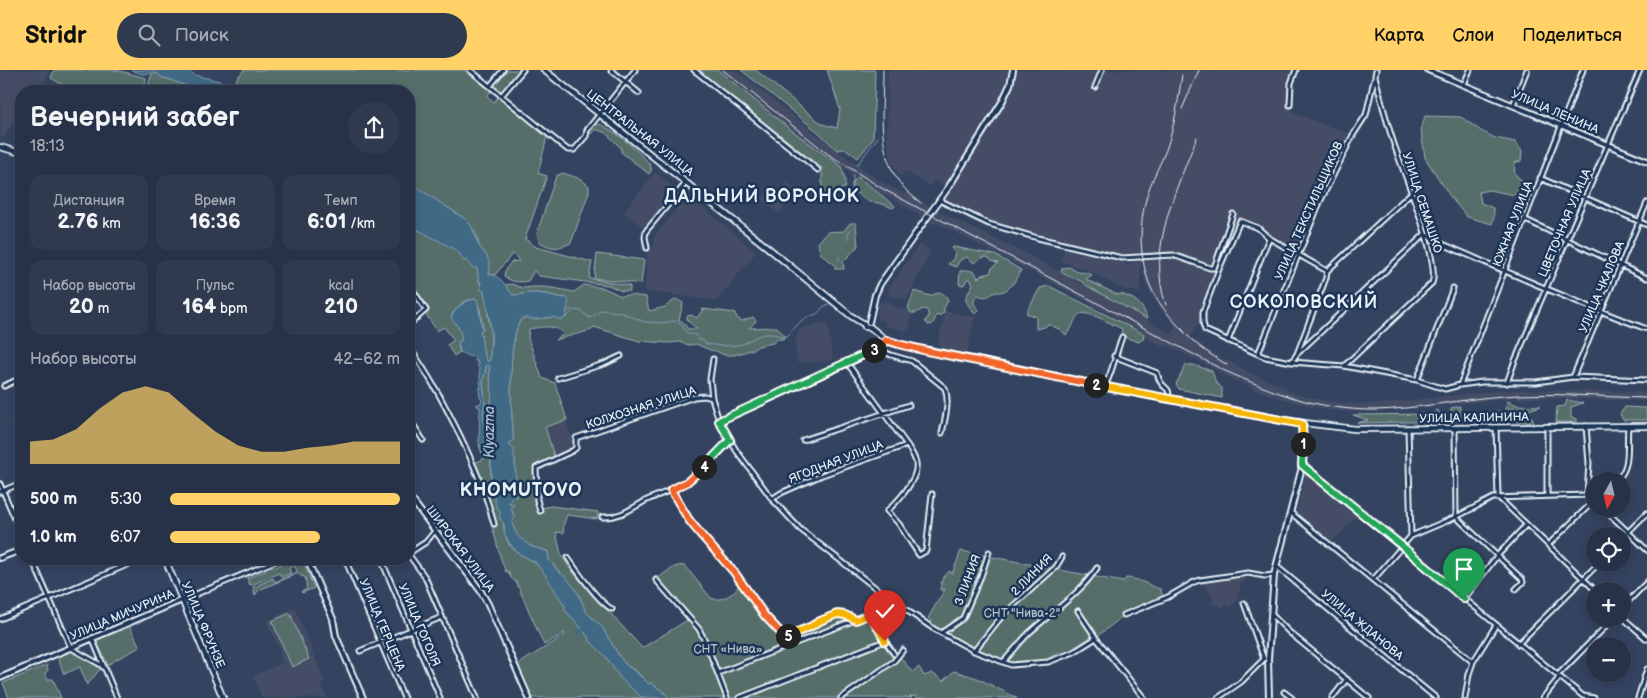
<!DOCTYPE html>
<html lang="ru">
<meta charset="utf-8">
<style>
:root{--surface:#273248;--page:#2f3a4f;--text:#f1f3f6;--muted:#a4aab4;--line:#434d60;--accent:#ffd166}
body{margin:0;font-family:"Balsamiq Sans",sans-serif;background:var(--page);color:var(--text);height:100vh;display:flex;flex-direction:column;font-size:19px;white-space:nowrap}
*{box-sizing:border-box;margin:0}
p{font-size:16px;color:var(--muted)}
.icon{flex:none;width:28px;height:28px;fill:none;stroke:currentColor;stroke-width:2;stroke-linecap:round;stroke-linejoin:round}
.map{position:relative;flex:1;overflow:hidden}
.side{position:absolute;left:15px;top:15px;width:400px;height:480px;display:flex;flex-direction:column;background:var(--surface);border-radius:20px;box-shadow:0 2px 8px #0003,0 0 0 1px var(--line)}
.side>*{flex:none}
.needle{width:32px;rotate:188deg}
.controls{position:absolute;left:1586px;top:402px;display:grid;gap:10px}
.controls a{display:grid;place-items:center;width:45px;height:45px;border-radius:50%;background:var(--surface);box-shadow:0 2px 8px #0003,0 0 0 1px var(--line);font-size:25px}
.pin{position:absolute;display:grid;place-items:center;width:42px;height:42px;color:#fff;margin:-51px -21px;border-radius:50% 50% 50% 0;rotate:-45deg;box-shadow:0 0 5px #0007}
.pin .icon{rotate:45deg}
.km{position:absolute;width:25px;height:25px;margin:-12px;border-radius:50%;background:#222;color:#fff;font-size:14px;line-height:25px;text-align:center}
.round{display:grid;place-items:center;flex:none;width:52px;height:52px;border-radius:26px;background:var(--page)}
.headline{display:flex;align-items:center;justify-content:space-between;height:85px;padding:0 15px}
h1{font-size:28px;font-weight:800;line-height:38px}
.metrics{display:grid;grid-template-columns:repeat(3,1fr);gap:8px;height:85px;padding:5px 15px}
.metrics div{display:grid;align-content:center;border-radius:12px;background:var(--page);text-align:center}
.metrics b{font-size:21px;font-weight:800}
.metrics small{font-size:14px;font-weight:400}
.metrics p{font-size:14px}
.chart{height:140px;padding:10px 15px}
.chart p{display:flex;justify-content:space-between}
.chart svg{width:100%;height:90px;margin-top:5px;fill:var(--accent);opacity:.7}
ul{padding:0 15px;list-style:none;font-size:16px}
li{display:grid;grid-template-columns:80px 60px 1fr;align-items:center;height:38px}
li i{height:12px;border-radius:6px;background:var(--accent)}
header{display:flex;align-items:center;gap:30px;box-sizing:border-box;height:70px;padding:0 25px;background:var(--accent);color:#111}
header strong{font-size:24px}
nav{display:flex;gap:28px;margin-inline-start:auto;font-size:18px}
.search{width:350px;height:45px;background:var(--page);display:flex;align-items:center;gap:12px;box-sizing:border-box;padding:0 18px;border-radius:28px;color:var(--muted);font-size:19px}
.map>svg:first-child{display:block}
.built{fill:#444d66}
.green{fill:#546e6b;stroke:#9eb0b2}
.water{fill:#3f6985;stroke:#839fb3}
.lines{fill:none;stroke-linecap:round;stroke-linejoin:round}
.stream{stroke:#839fb3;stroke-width:1}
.canal{stroke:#3f6985;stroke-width:3}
.minor-casing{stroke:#e8f1f8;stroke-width:7}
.tertiary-casing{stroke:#e8f1f8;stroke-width:8}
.secondary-casing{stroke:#e8f1f8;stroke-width:8}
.minor{stroke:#1d3557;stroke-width:3}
.tertiary{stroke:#1d3557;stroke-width:4}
.secondary{stroke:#1d3557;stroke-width:4.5}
.rail{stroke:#e8f1f8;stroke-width:1}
.split-1-casing{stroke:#fff;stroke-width:10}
.split-2-casing{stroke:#fff;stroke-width:10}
.split-3-casing{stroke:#fff;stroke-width:10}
.split-4-casing{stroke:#fff;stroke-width:10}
.split-5-casing{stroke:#fff;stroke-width:10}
.split-6-casing{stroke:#fff;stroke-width:10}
.split-1{stroke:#22a559;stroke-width:6}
.split-2{stroke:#f5b400;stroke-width:6}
.split-3{stroke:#f0652b;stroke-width:6}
.split-4{stroke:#22a559;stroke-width:6}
.split-5{stroke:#f0652b;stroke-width:6}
.split-6{stroke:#f5b400;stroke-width:6}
.labels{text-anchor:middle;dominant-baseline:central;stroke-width:5;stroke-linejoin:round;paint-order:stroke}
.street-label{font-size:12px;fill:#e8f1f8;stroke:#1d3557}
.park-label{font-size:12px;fill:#b4c3c7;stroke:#1d3557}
.water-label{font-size:14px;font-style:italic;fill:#adc1d0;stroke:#1d3557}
.district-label{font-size:18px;font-weight:bold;letter-spacing:1px;fill:#e8f1f8;stroke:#1d3557}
</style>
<header>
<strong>Stridr</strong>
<div class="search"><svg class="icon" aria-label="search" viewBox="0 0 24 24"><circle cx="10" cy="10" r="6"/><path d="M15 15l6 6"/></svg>Поиск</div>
<nav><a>Карта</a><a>Слои</a><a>Поделиться</a></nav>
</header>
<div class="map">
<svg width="1647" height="628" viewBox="0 0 1647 628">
<rect width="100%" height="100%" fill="#344360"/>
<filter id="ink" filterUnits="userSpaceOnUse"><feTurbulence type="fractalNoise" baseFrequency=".02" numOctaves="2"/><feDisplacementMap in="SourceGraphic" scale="10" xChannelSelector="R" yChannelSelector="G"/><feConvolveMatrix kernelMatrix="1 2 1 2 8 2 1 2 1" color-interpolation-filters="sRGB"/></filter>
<g filter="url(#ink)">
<path class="built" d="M0,0H49L47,7L37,21H21V42L1,70Z
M718,0H736L836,80L885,114L904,124L909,121L921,131L935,140L1035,188L1172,264L1176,257L1153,228L1146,214L1142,190L1168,191L1172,184L1123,185L990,152L948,132L946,128L951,120L934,110L930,116L905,101L900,106L892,93L887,69L888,0H1296L1291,13L1290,35L1294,43L1353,65L1335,101L1299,184L1258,158L1240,151L1203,242L1191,267L1210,282L1259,307L1287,318L1286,321L1302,326L1327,331L1355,334H1377L1504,320H1537L1647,322V331L1536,328L1504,329L1377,342H1355L1326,340L1283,329L1258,321L1222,304L1194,288H1192L1167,275L1165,278L1143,266L1144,263L1055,214L941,155L931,153L900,133L880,123L823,84L791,60Z
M655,102L678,121L646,160L624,142Z
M786,112L797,121L779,144L761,129L770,119L777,124Z
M688,125L756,182L717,231L645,221L647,183L655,174L653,168Z
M919,174L931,181L906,230L888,225L890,217Z
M1064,180L1124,191L1126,195L1133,192H1141L1140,223L1121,218L1092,202L1061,191Z
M885,231L890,232L892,235L909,241L911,245L910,259L905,261L885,256V251L877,249L879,233Z
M945,241L975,247L967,284L937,279Z
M825,253L828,257L833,291L797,293L795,275L799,259Z
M566,351L574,376L570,381L554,386L545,357Z
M1306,402L1358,445L1332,472L1297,443Z
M1244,505L1246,511L1241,513L1237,531L1229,537L1226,534L1221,538L1218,534L1215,536L1212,532L1214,529L1201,512Z
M295,538L325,612L321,614L327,628H262L253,606L283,593L279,582L281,581L266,551Z"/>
<path class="green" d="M54,0H116L146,8L145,17L142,21H73L51,8Z
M244,0H464L491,21L487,26L494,32L498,27L547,67L538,103L547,106L525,169L536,177L592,192L589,208L630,216V221H622L608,215L539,206L534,201L528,211C519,213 511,212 504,206L505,201L511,192L519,191L513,183L495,205L489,204L487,186L479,176L476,163L465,149L421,120L409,108V21H245L233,16L237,8Z
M506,0H520L501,22L492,16Z
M698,0H718L791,60L841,96L845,109V118L822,124V98Z
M741,0H756L822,54L837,58L840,39L827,0H875L873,69L858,88L846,79L837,80L818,62Z
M156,3L163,8L168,9L200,21H146L152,4Z
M1425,46L1461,47L1481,61L1495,68L1515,72L1522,81L1521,91L1514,93L1515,104L1524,113L1515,125L1489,120L1479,122L1481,133L1493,138L1494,147L1492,154L1467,147L1452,129L1425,88L1421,60Z
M599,54C610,57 647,87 651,97C652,100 651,101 649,104L621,82V78L606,63L595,59L591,64L588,61L593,56Z
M563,103L581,109L589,116V122L571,173C556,179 553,179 539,172L537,163L556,106Z
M858,107L895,136L893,138L879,133L869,132L852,120V113Z
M850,153H856L858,176L843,192L844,199H835V195L820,183L818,173L827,162L844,161Z
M409,155C423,163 449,173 460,183C467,190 467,195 477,197L479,211L484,221L488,240V246L491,260L490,290L488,292C481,285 483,269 480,260L483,259L480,239L475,229L468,230L462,233L452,244L462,266V271L458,276L460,282L454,286L447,275L454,270L444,257L437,261L427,246L426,240L409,214Z
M954,177L995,185L1021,200C1015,211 1009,224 995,222C988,227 985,228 978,225L974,229V234L979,240L976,244L972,241L965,229L973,214L970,209H967L964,215L959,214L960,201L968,200L975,202L978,208L982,205L990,203L992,198L998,193L993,192L987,187L981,188L974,193L967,187L960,190L956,197L948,194L953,189L955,183L951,178Z
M597,184L644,190L641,214L594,208Z
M1069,197L1078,202L1088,203L1092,205L1087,208V210L1118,225L1121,224C1134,228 1144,234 1147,249L1087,216C1080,208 1069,208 1061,202L1062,198Z
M512,214C527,221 526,216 541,217C552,217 563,220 574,222L584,215L604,218L621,226L630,225L646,227L649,241L665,237L676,229L683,233L679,250L683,252L688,259H697L687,250V246L691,245L697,248L703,239L735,243L737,248L742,251L753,247L756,251L749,258L777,257L785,266L783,269H778L773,273L758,276L754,279L734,285H724L716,281L710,280L696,274L689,275L679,272L670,273L639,271L594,257L592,260L555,270L564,264C554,254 542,257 529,259L528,268L542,308L555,313L567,350L545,357L554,386L576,378L577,381L552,391L538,400L539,434L541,438L551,436L598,442L597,449L567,445L563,456L564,463L556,462L561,484L570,499L642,578L689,549L656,510C664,504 675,493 685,496L711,528C722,533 739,522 740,510L765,546L786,566L837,544L845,545L856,550L873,545L866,542L882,526L897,537L896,539L901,544L882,563L885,571L897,588H901L912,602L919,597L924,606L932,603L943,611L954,601L977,608L1017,628H916V626L909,627L912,628H668L665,623L651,613L649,614L637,602L625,594L618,584L602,557L586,542L578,523L549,490L548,483L547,481L533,477L526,474L517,465L512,454L514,447L511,438L513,434H508L511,428L516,427L515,389C512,385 512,379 509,374L513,371V364C511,337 507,271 521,249L527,247L533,249L555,247L567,228C557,228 549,223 538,223C530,222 522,225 513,225L505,215Z
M1049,216L1144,264L1143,267L1144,268L1139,272L1121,266L1122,259C1115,256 1085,238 1078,245C1073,251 1074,257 1066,265L1061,260L1048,254L1045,257L1036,259V247L1026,243L1040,218Z
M914,221L930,226L940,222L946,226L948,231L944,238V242L941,245L936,246L933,254L928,255L925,251L929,246L927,240L923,239L916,243H911L908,238Z
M489,295L490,297L489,300L492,323L491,334V407L498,438C505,449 502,462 509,474C517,485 524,485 534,492C546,501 557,523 565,536V540L585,562L591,572L606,587L621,609L643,628H646H532L517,595L565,565L564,563L544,575L516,512L511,508L508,501L506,502C499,487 497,472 492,457L496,455L488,426L474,393L484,389L479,375L485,374V371L483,342L485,335L483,312L486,296Z
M1186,295H1193L1212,301L1216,313L1222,318V328L1179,319L1176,314Z
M1567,330L1583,333L1571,337V348L1577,349V352H1556L1557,337L1565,336Z
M1507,331L1517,335L1541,336L1523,342L1522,344L1532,347L1534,353L1504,350L1357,353L1368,350L1353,345L1433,344L1437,339L1441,345L1451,344V338L1460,336V345L1466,346L1469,344L1501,341L1514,345L1515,338L1506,339Z
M1625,337L1646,338L1647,350H1623L1620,344Z
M961,481L1123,512L1126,508C1139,508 1147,515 1160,519L1163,527L1123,544V546L1098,566L1091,567L1067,582L1060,584L1059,582L1044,591L1012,594L948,565L931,554L932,551L928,548L945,519L940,520C941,511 943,506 950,501L952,504Z
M295,489H302L314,518L302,523L301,522L307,519C305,515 307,512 305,507L301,506L299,503L259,520L255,525L253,517L256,516L258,518V515L273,508L275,512L297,502L295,496L289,498L291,503L281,507L279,503L252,515L249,514L247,508Z
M290,543L309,589L292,597L272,551Z
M129,555L140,577L117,589L108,595L97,572L98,569Z
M69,581H73L101,598L87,615L80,597L64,604L57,586Z
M47,595L48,600L45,603L47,609H53L61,628H9L3,613Z"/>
<path class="water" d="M131,0H189L194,5L220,11L245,21H200L168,9L163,8L156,3L142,4Z
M409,108L421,120L465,149L471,155L479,176L487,186L490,195L489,204C501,206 506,216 513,225C522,225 530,222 538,223C549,224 557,228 567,228L569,230L565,248L561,250C549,244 544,250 533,249C527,248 526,247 521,249C507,271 511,337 513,364V371L509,374L515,381L513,386L515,389L516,427L511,428L509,434H514L511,438L514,447L512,454L517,465L530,476L546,481L548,483L549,490L559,502L566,507L578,523L586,542L602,557L618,584L625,594L637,603L649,614L651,613L665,623L668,628L641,627L621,609L606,587L591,572L585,562L565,540V536L544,503L535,492L519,484L510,474L505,465L504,454L501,450V449L499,448C501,444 501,440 496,437L491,407V334L492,323L489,300L490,297L489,295L486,296L483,312L485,331L483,342L485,371V374L482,376L479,375V371L480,337L477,336V334H480L482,330L480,328L479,318L481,319L479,298L477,295L478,292L475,291V287L468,286L460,282L458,272L461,271C463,261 456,255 451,247C458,236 464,230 477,229L482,257L483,259L480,260C483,270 481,284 488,292L490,290C490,281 492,271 491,261C490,248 486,235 484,221L481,220L480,217L481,212L479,211L477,198H472L467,190L463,191L460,184L452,178L409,155Z"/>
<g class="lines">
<path class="stream" d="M857,95L878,67
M853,105V129
M848,169V163L853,157
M839,187V190
M567,242L570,239L572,240
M565,248L574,240L581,241L590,248L602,240L620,242L645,252L660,253L677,251L681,254L687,263L697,266L699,270H703L706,274C717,276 734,277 745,273C747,272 750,269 752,269C762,263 772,262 782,267L787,266L803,249L817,244L823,237L829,234L835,227"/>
<path class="canal" d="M577,565L580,560L583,561L587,558"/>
<g class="minor-casing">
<path id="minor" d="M470,0L553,68L568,80H574L586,66L587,60L635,0
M611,0L639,23
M694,0L818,100
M1464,14L1470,0
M490,16L503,0
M1095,17L1102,0
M502,25L523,0
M1290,35L1291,13L1296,0
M1513,35L1527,0
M1540,108L1647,155
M939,130L989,154L1038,168L1122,188L1173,185L1210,198H1214L1233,144
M1524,149L1647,208
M647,178L645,167L646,161L686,113
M1327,201L1269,168L1258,158L1240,151L1219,199L1203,242V253L1205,260L1265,287L1292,292L1344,296L1417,310L1445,319L1460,315L1482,312H1536L1573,307L1647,310
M409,214L426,240L409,255
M1228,271L1269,168
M409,277C420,292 429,307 438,323C461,365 482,408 494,454
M878,279L891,285L912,291L945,318C950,331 945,349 942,363
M1258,284L1320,132L1353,65L1366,45L1374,10
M1297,284L1425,164L1438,172C1508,202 1576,233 1647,259
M1114,286L1157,303C1158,305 1158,308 1160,311C1164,320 1171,316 1168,329
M713,289L710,309L712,328L719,351L736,380L772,429L800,459L886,526L934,559L974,581L1011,595L1048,592L1074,582L1096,568
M1292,291L1297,284L1326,208L1327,201L1412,122
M849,293L850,297L907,375C911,381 915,387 916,393C919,409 898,431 887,441L899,454L919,485L926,481L932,424
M1344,296L1432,213C1441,193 1403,101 1395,77C1387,54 1381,30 1375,6L1376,0
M1573,307L1647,133
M558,308L604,294L621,286
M1417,310L1453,218
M1507,313L1514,293L1640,0
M1106,314C1113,299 1116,283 1122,267
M1460,315L1583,0
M4,316L21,308
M409,348L423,370
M719,351L849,293L878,279L886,270
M16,354L21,352
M1586,356L1589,393L1587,425L1595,430
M1496,357L1498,427L1596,521
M1408,358L1411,466
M1455,358L1456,447L1522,509L1523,512L1516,519
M803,370L909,335
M1302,395C1396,472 1489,549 1583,626L1594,628
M1616,411C1632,397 1626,376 1628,357
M0,414L21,463
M671,420L689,450L702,466L734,502L765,546L782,564L786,566L810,557L819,551L837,544L845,545L856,550L868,545L873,547L885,571L894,584
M0,422L21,413
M1547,426V357
M772,429L781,423L822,405L907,375
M1604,439L1647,480
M540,441L537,430L536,398L572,381L576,378V368L694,327L705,326L712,328
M1291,443L1473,592L1469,604L1465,628
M602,447C619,448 631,439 645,431C659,424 675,420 688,411C704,400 717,384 730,370
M1622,468L1647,443
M1548,475L1595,430
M409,483L426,472L435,461
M409,485L425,507L477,628
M568,488C577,501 599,533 612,539
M32,489L71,578L101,595L106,600
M345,489L404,628
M381,489L440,628
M383,494L395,489
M1276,496L1436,628
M656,510L699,559L706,573L727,628
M1373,510L1411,466L1456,447L1493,428L1587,425
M1464,529L1497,486L1526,455
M182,530L280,489
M1622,538L1647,512
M1078,541L1096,568L1144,628
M1271,544L1289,562L1369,628
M1124,545L1168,527L1194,512L1200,510L1248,503L1265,506L1274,505
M1622,547L1647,569
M0,549L141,489
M941,563L963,548L981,506L989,482
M92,568L117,628
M1518,574L1598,494
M360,581L442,547
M974,581L1002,546L1056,497L1062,487
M1003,592C1012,583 1020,572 1029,563C1052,542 1080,524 1097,498
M1473,592L1496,555
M718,603L855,550
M1284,622L1292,628
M739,628L885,571
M841,628L894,591L903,580
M1218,628L1241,612L1264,589L1244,533
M1332,628L1347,609
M1543,628L1558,609V605L1613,549
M1638,628L1647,599"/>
</g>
<g class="tertiary-casing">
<path id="tertiary" d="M1428,0L1647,91
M869,252L875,225L880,214L948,118L1002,32L1010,15L1013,0
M409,426L480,520L488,534L529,628
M0,488L21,480
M307,489L333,549L336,566L363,628
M0,608L182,530
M1269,628L1268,589L1274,505L1301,401L1303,385L1302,354"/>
</g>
<g class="secondary-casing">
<path id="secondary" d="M544,0L767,177L851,246L864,254L865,257H870L886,270L898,274L1146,325L1287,351L1355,359L1647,356
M0,77L21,83
M165,489L223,628"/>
</g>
<use href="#minor" class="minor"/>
<use href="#tertiary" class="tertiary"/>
<use href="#secondary" class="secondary"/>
<path class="rail" d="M723,0L828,84L883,119L1223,300C1275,323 1317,340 1375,340C1418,339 1461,329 1503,326C1551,322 1599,327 1647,328
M883,0C883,52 873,99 921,133
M1182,5C1178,31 1175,55 1166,80C1161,93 1154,105 1149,119C1139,148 1138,183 1149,213C1156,232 1171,248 1185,263
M1182,39L1199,0
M1166,235C1146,179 1177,119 1197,67
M1181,258C1193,274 1210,284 1227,295"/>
</g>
</g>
<g class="lines" filter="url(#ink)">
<g class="split-1-casing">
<path id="split-1" d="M1303,374L1302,395L1402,476L1464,529"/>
</g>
<g class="split-2-casing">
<path id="split-2" d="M1096,315L1302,354L1303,374"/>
</g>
<g class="split-3-casing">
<path id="split-3" d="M874,280L882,276L886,270L902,275L927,281L1096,315"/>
</g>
<g class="split-4-casing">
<path id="split-4" d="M704,397L730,370L719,351L874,280"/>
</g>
<g class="split-5-casing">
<path id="split-5" d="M704,397L687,412L671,420L689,450L702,466L734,502L765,546L782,564L786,566H788"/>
</g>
<g class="split-6-casing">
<path id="split-6" d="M788,566L810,557L820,551L837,544L845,545L856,550L868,545L872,547L885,571"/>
</g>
<use href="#split-1" class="split-1"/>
<use href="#split-2" class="split-2"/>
<use href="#split-3" class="split-3"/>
<use href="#split-4" class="split-4"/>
<use href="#split-5" class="split-5"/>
<use href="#split-6" class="split-6"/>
</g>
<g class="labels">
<g class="street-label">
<text transform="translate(1555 42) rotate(23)">УЛИЦА ЛЕНИНА</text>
<text transform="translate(640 63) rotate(38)">ЦЕНТРАЛЬНАЯ УЛИЦА</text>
<text transform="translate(1422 133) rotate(72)">УЛИЦА СЕМАШКО</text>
<text transform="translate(1309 141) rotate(-66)">УЛИЦА ТЕКСТИЛЬЩИКОВ</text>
<text transform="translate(1565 153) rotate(-67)">ЦВЕТОЧНАЯ УЛИЦА</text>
<text transform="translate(1513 154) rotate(-69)">ЮЖНАЯ УЛИЦА</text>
<text transform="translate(1602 217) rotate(-67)">УЛИЦА ЧКАЛОВА</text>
<text transform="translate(641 338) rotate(-18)">КОЛХОЗНАЯ УЛИЦА</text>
<text transform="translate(1474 348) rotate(-1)">УЛИЦА КАЛИНИНА</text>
<text transform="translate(836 392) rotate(-21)">ЯГОДНАЯ УЛИЦА</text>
<text transform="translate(460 479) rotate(53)">ШИРОКАЯ УЛИЦА</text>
<text transform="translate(1032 505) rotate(-45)">2 ЛИНИЯ</text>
<text transform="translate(968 510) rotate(-69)">3 ЛИНИЯ</text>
<text transform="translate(122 545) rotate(-23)">УЛИЦА МИЧУРИНА</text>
<text transform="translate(203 555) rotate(67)">УЛИЦА ФРУНЗЕ</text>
<text transform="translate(382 555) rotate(67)">УЛИЦА ГЕРЦЕНА</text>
<text transform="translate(419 555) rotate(67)">УЛИЦА ГОГОЛЯ</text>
<text transform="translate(1362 555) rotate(40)">УЛИЦА ЖДАНОВА</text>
</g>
<g class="park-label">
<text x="1022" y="543">СНТ "Нива-2"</text>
<text x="728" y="579">СНТ «Нива»</text>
</g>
<g class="water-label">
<text transform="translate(489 362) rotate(-90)">Klyazma</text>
</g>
<g class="district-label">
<text x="762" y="126">ДАЛЬНИЙ ВОРОНОК</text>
<text x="1304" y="232">СОКОЛОВСКИЙ</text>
<text x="521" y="420">KHOMUTOVO</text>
</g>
</g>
</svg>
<div class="controls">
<a><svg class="needle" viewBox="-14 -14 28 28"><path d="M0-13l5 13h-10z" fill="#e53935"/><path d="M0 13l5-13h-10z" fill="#a4aab4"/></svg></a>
<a><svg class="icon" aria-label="locate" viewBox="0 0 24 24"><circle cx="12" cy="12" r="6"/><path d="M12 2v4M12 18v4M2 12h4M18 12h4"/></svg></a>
<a>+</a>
<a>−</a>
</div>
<div class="pin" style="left:1464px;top:529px;background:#1e9e55"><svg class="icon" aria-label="arrive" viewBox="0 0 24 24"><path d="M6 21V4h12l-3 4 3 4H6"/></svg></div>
<div class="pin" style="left:885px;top:571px;background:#d93025"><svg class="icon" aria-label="check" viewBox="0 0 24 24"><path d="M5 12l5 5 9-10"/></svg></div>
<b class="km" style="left:1303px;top:374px">1</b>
<b class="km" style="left:1096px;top:315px">2</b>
<b class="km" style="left:874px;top:280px">3</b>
<b class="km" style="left:704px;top:397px">4</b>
<b class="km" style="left:788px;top:566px">5</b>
<section class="side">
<div class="headline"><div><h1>Вечерний забег</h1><p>18:13</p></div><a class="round"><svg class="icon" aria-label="share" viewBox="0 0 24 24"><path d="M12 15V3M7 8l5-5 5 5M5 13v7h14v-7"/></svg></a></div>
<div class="metrics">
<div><p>Дистанция</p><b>2.76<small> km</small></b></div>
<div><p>Время</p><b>16:36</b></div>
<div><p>Темп</p><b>6:01<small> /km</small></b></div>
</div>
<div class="metrics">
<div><p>Набор высоты</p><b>20<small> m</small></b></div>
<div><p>Пульс</p><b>164<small> bpm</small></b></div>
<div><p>kcal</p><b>210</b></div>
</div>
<div class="chart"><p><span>Набор высоты</span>42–62 m</p>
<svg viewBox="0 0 160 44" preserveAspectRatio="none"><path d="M0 44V33L10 32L20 27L30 17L40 9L50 6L60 9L70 19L80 28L90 35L100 38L110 38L120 36L130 35L140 33L150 33L160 33V44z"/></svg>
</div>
<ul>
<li><b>500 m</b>5:30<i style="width:100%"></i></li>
<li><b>1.0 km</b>6:07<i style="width:65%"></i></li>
</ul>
</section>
</div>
